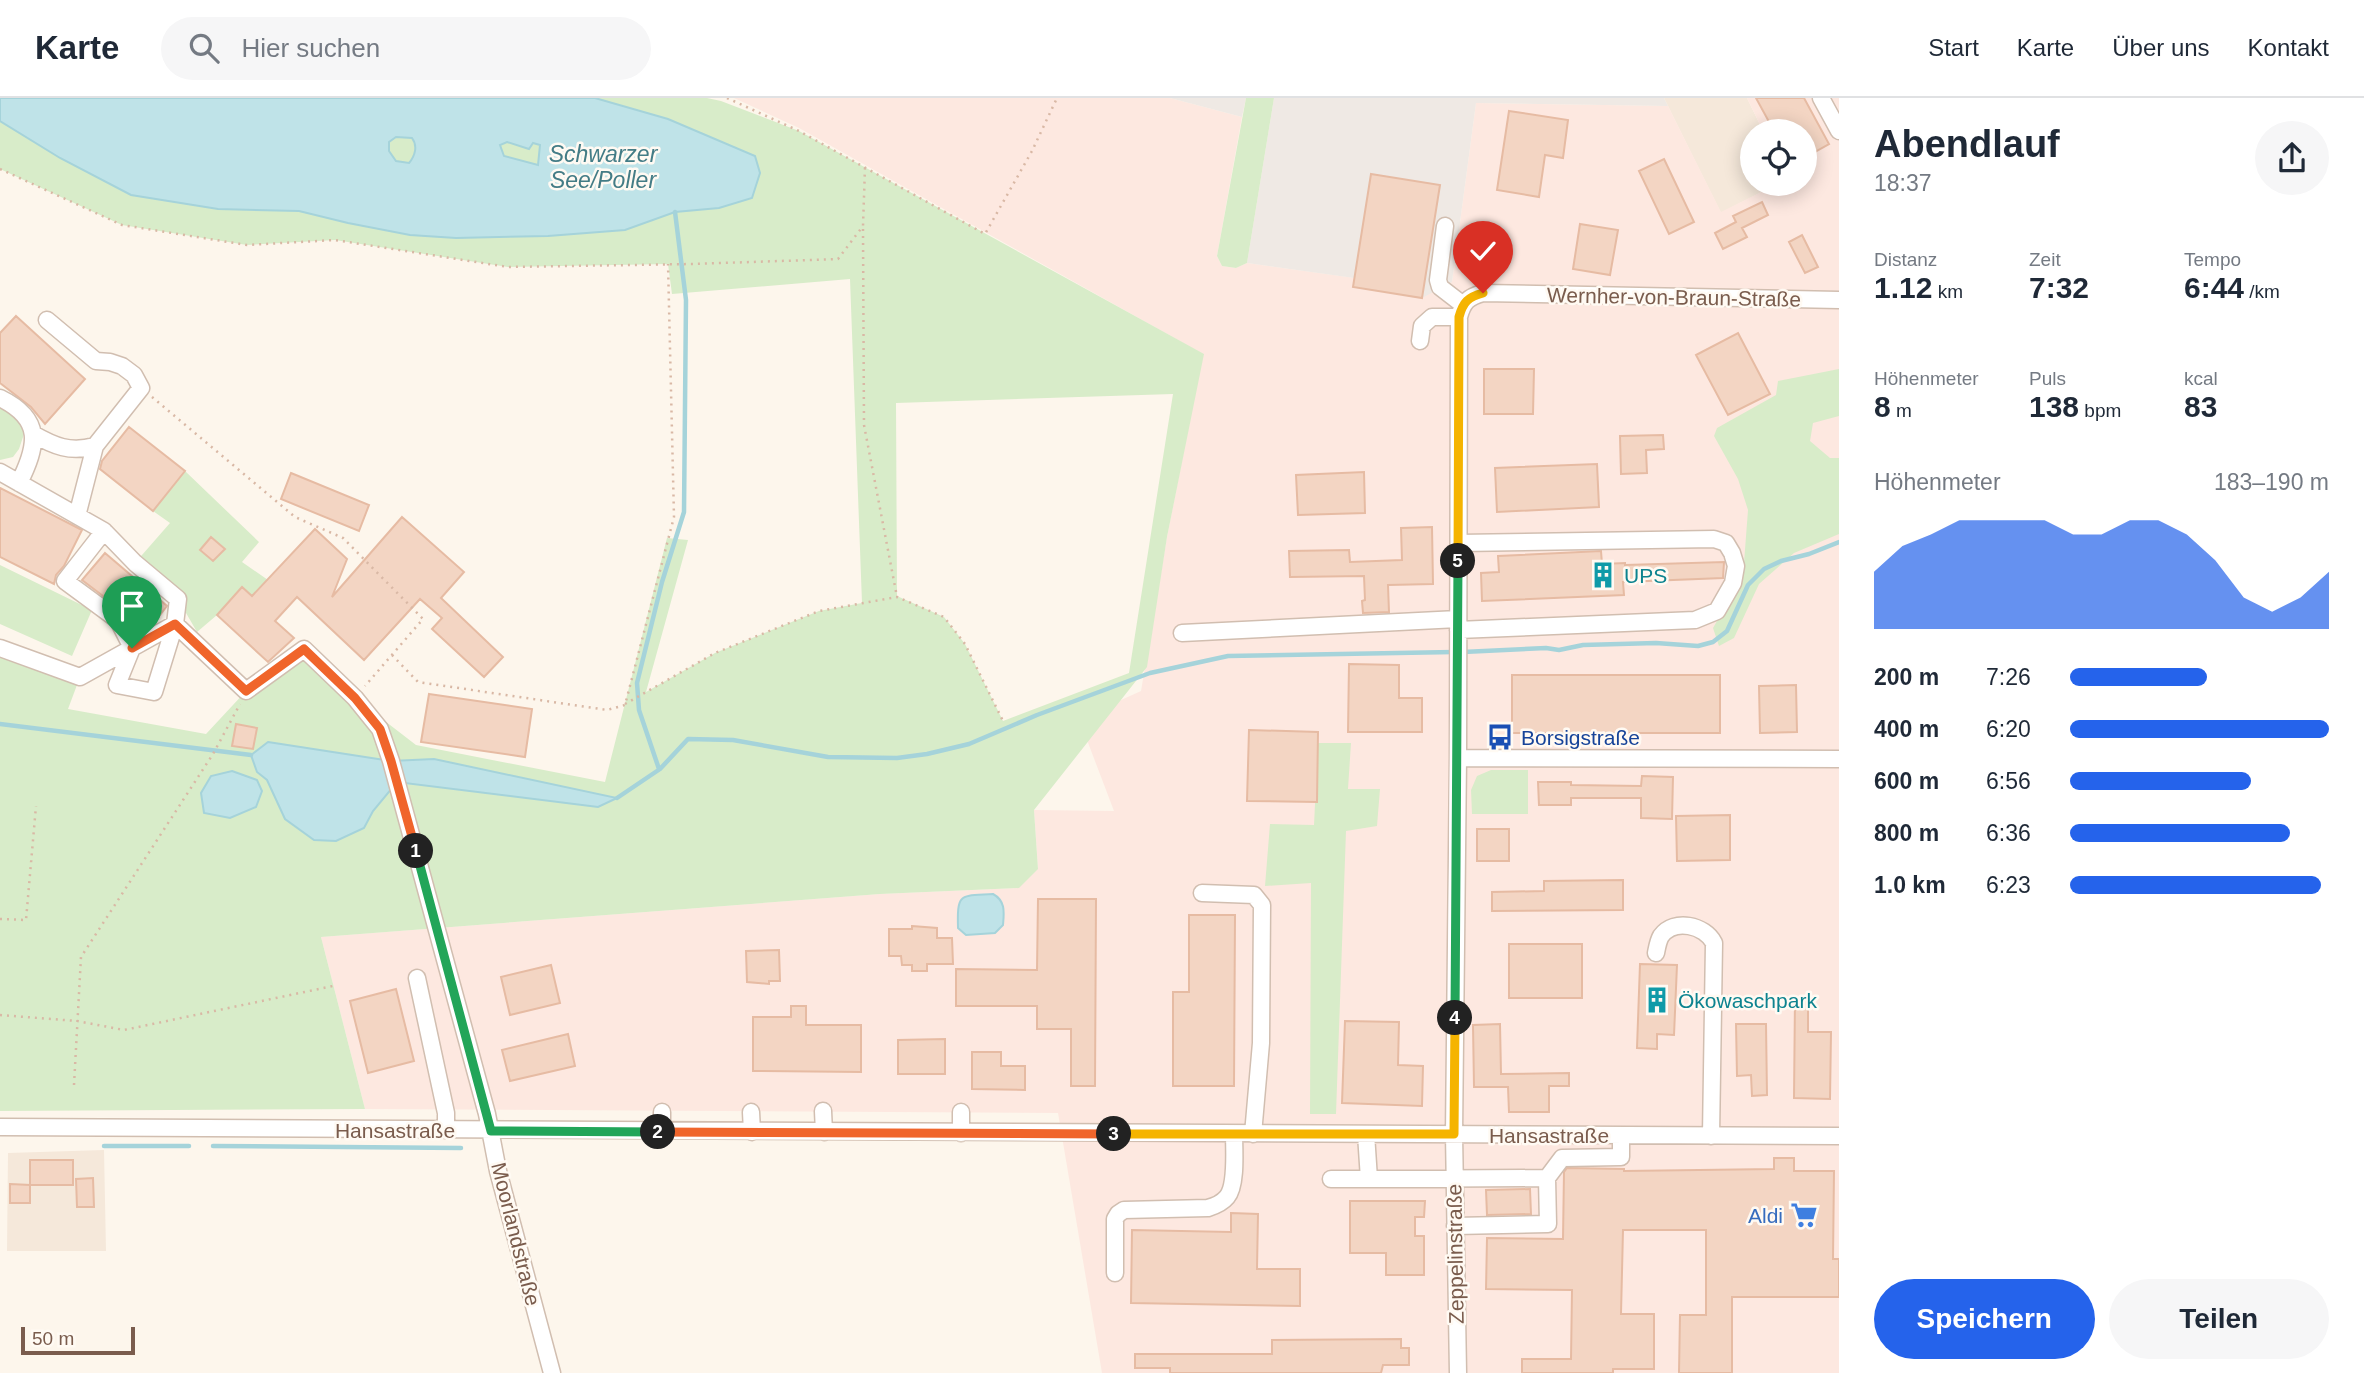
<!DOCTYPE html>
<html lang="de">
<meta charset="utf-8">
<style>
:root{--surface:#fff;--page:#f6f6f7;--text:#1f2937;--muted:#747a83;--line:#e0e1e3;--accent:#2563eb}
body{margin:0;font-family:Helvetica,sans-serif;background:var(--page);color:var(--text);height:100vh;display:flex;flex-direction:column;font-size:26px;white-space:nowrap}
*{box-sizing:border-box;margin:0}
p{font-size:23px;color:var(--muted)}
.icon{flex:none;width:38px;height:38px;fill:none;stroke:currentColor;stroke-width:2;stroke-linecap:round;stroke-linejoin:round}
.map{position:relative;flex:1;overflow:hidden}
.panel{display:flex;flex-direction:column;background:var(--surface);width:525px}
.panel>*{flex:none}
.fabs{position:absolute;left:1740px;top:21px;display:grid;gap:14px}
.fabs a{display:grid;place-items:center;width:77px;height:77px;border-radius:50%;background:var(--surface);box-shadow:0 4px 18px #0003;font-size:35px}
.scale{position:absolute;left:21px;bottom:18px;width:114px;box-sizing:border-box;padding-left:7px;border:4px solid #7a5c4d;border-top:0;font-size:19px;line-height:24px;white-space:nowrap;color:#7a5c4d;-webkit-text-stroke:5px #fffaf3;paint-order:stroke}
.pin{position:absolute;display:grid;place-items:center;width:60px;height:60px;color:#fff;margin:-72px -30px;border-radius:50% 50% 50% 0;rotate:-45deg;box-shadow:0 0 7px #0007}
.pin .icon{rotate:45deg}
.km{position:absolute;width:35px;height:35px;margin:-18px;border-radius:50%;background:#222;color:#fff;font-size:19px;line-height:35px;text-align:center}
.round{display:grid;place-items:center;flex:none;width:74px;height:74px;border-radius:37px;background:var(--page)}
.headline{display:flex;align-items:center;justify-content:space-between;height:119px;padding:0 35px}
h1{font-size:38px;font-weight:700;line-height:52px}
.stats{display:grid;grid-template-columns:repeat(3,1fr);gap:10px;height:119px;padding:7px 35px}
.stats div{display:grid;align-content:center}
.stats b{font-size:30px;font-weight:700}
.stats small{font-size:19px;font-weight:400}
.stats p{font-size:19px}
.chart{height:196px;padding:14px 35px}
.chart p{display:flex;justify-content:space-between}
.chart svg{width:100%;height:126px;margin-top:7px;fill:var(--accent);opacity:.7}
.button{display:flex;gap:14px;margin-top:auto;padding:14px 35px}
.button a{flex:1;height:80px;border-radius:42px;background:var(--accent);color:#fff;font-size:28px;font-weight:700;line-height:80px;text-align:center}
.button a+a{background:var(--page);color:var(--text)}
ul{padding:0 35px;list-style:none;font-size:23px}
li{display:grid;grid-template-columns:112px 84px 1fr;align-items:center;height:52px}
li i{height:18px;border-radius:9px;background:var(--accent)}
header{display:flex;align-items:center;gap:42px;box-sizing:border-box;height:98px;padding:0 35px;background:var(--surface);border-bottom:2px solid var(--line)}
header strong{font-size:33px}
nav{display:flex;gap:38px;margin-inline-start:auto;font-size:24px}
.search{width:490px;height:63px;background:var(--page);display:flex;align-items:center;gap:18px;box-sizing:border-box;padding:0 24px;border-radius:38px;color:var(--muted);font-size:26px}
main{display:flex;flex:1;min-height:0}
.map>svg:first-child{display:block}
.residential{fill:#f5e8da}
.commercial{fill:#fde8e0}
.industrial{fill:#efe9e4}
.green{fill:#d8ecc9;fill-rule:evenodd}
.water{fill:#bfe3e8;stroke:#a5d3da;stroke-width:2;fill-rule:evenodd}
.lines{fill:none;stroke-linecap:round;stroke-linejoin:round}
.stream{stroke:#a5d3da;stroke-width:4.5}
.building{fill:#f3d5c3;stroke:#e6bba3;stroke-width:2}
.minor-casing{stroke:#d1beb0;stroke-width:19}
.path{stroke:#d9b8a5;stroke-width:2.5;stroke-dasharray:2 5;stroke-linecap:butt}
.minor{stroke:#fff;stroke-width:16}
.split-1-casing{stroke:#fff;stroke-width:14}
.split-2-casing{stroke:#fff;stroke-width:14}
.split-3-casing{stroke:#fff;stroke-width:14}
.split-4-casing{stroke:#fff;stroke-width:14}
.split-5-casing{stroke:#fff;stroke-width:14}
.split-6-casing{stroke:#fff;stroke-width:14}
.split-1{stroke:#f0652b;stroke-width:9}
.split-2{stroke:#22a559;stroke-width:9}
.split-3{stroke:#f0652b;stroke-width:9}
.split-4{stroke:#f5b400;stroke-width:9}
.split-5{stroke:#22a559;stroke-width:9}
.split-6{stroke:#f5b400;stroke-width:9}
.labels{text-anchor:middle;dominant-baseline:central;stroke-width:5;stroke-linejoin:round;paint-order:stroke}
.street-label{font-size:21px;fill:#7a5c4d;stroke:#fffaf3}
.culture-label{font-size:21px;fill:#0d838f;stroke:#fffaf3;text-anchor:start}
.transit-label{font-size:21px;fill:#164399;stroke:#fffaf3;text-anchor:start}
.shop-label{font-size:21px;fill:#366cbe;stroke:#fffaf3;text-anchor:end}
.water-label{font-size:23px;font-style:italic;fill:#437c86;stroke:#fffaf3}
</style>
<header>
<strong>Karte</strong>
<div class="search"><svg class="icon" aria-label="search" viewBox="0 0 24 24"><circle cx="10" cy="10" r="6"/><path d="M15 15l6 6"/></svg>Hier suchen</div>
<nav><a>Start</a><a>Karte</a><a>Über uns</a><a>Kontakt</a></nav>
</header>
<main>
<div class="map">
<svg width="1839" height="1275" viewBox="0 0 1839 1275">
<rect width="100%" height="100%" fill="#fdf6ec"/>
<path class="residential" d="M1664,0H1747L1763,33H1752V86H1777L1721,115Z
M104,1052L106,1153H7L8,1055Z"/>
<path class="commercial" d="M734,0H1170L1242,19L1217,158L1222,168L1236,170L1247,165L1355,180L1440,189L1452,184L1476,5L1668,8L1721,114L1777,86H1804V33H1763L1747,0H1839V1275H1102L1058,1015L365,1011L321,839L880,796L1018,790L1038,770L1034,712L1114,713L1079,621L1141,593L1167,439L1203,256L799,30Z"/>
<path class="industrial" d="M1170,0H1246L1242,19Z
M1274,0H1664L1668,8L1476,5L1452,184L1422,200L1353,189L1354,180L1247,165Z"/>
<path class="green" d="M595,0H707L721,3L799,33L1204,256L1167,439L1147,569L1034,712L1038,771L1019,790L880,796L321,839L365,1011L0,1013V550L80,579L68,611L206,636L246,593L304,551L355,600L416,647L605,684L667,440L688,442L646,594L715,555L819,513L862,505L850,181L672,196L668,166L508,169L335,142L247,147L122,127L0,71V23L60,60L131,97L218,111L299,113L348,125L410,137L456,140L548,138L625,132L675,114L719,110L755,58L668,21ZM1173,296L1129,575L1003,623L965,546L944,519L897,498L896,305ZM268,644L391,663L434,661L616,700L598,709L397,684L373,713L364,730L336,743L314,742L275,697L267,682ZM232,673L257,682L256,709Z
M1246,0H1274L1247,165L1236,170L1222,168L1217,158Z
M396,39L412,40C418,48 415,58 409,65L396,63L389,53V44Z
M507,44L529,51L533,45L541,47L538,68L504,58L500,46Z
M1839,271V318L1813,325L1810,343L1830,360H1839V436L1794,455L1759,486L1734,540L1719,548L1713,530L1743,478L1748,412L1738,381L1714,338L1717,330L1776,297L1778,283Z
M0,306L20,323L25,333L19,351L13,359L0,362Z
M185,373L259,444L242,464L268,482L252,498L242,490L217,517L197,534L178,501L135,465L170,425L153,413Z
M0,467L92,512L72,558L0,526Z
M1318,645H1351L1348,691H1380L1377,728L1346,733L1336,1016H1310L1311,785L1265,788L1270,726L1314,727Z
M1491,672H1528V716H1472L1471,692L1477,678Z"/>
<path class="water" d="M0,0H595L668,21L755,58L760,75L752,100L719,110L675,114L625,132L548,138L456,140L410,137L348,125L299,113L218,111L131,97L60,60L0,23ZM396,39L412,40C418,48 415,58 409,65L396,63L389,53V44ZM507,44L529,51L533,45L540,47L538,67L504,58L500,47Z
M268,644L391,663L434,661L617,700L598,709L397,684L373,713L364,730L336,743L314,742L285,721L267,682L257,674L251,657Z
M232,673L257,682L262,693L256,709L230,720L204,715L201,695L211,678Z
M993,796C1006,803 1004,815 1003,827L995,835L966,837L958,830C957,794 960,798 993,796Z"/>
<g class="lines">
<path class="stream" d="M1463,554L1546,550L1559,552L1583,547L1656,545L1698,548L1713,544L1727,533L1748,487L1764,471L1781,463L1809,456L1839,444
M0,626L251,657
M659,671L639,612L637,585L662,484L684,414L686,202L675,114
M617,700L660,671L688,641L733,642L828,659L897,660L927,656L969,646L1037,617L1150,575L1228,558L1454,554
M104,1048H189
M213,1048L461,1050"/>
</g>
<path class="building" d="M1756,0H1804L1829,46L1804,60V33H1774Z
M1509,13L1568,22L1563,60L1545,57L1539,99L1497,92Z
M1664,61L1694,124L1669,136L1639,73Z
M1371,76L1440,87L1422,200L1353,189Z
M1762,104L1768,117L1742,130L1747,139L1723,151L1715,135L1736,124L1733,118Z
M1580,126L1618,132L1610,177L1573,171Z
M1802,137L1818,169L1805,175L1789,144Z
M16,218L85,281L45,326L31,309L0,285V235Z
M1738,235L1770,296L1728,317L1696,257Z
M1484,271H1534L1533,316H1484Z
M129,329L185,373L153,413L100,371L102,363Z
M1663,337L1664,351L1646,352L1647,375L1621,376L1620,338Z
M1597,366L1599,409L1497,414L1495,370Z
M1364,374L1365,415L1298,417L1296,377Z
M291,375L369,407L359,433L281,401Z
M0,390L82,432L64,468L56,477L54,486L0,459Z
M402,419L464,474L441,500L503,559L484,579L432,531L442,520L420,501L364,562L297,499L275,523L294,540L268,564L217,517L242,489L252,498L315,431L347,461L332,499Z
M1432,429L1433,486L1388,487L1389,514L1363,515L1362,503L1365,502L1364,478L1290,479L1289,453L1349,452L1350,464L1402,462L1401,430Z
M211,439L225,451L213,463L200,452Z
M1601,453L1602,466L1625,465V467L1724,464L1723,480L1623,484L1624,497L1482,503L1481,475L1499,474L1498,458Z
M105,455L167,508L153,526L141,533L131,524L124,514L82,482Z
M1349,566L1399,567V600H1422V634H1348Z
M1512,577H1720V635H1512Z
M1796,587L1797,634L1760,635L1759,588Z
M429,596L532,611L525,659L421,644Z
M236,626L257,630L253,651L232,648Z
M1249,632L1318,634L1317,704L1247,703Z
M1642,678L1673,679L1672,721L1641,720V700H1571V707H1539L1538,684H1571V687L1641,688Z
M1730,717V762L1677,763L1676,718Z
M1477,731H1509V763H1477Z
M1623,782V812L1492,813V794L1544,793V783Z
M1038,801H1096L1095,988H1071V931H1037V908H956V871L1037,872Z
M1189,817H1235L1234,988H1173V894H1189Z
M912,828L937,830V840H952L953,866H927V873H912V867H902L901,858H889V831H912Z
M1509,846H1582V900H1509Z
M779,852L780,883H769V886L747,884L746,853Z
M1640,866L1677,867L1674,937L1657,936V951L1637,950Z
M551,867L560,905L510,917L501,879Z
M396,891L414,963L368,975L350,903Z
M1795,900H1808V934H1831L1830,1001L1794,1000Z
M791,908H806V927H861V974L753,973V919H791Z
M1345,923L1399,924L1398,967L1423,968L1422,1008L1342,1005Z
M1500,926L1501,976L1569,975V988H1549V1014H1509L1508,989H1474L1473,927Z
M1736,926H1766L1767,997L1752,998L1751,977L1737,978Z
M568,936L575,968L510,983L502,952Z
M945,941V976H898V942Z
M972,954H1001V968H1025V992L972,991Z
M1774,1060H1794V1073H1834L1833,1161H1839V1199H1732V1275H1679L1680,1217H1706V1132H1623L1621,1216H1654V1271H1613V1275H1522V1261H1571L1572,1192L1486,1191L1487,1140L1563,1141L1564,1074L1567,1070L1624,1071V1073L1774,1071Z
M30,1062H73V1087H30Z
M93,1080L94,1109H77L76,1081Z
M10,1086L30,1087V1105H10Z
M1530,1091L1531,1116L1487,1117L1486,1092Z
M1350,1103H1425L1424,1119H1415V1138H1424V1177H1386V1155H1350Z
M1231,1115L1258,1116L1257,1171H1300V1208L1131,1205L1132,1132L1231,1134Z
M1401,1241V1250H1409V1267H1383L1381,1275H1170V1270H1135V1256H1272V1242Z"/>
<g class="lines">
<g class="minor-casing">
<path id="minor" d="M1821,0L1839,33
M1445,128L1438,182L1440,189L1462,206
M1420,243L1422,228L1432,219H1459
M0,300C43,321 38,347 19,385
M33,336C54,348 70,355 95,348L141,290L134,277L122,268L110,264L96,263L47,222
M0,374L104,433
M77,418L95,348
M175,526L154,594L117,587L132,550L118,522L65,483L104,433L135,465L178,501L175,526L246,593L304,551L355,600L380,631L391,663L487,1016L498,1073L552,1275
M1458,532L1695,522L1717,513L1733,485L1736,468L1732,455L1726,445L1714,441C1629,443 1544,443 1459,445
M1182,535L1458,521
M0,550L80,579L175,526
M1458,660L1839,661
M1202,795L1254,797L1262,807L1261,945L1253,1036
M1656,855C1657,850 1658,843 1661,838C1674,820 1705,827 1714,845L1711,1038
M417,880L446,1015V1032
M823,1013L824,1034
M751,1014L752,1034
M961,1014V1035
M0,1029L1839,1038
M662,1033V1014
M1366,1036L1369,1081L1547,1080L1562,1060L1621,1059V1037
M1331,1081H1369
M1455,1128L1548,1126L1547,1080
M1115,1175V1121L1118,1116L1124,1112L1208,1110C1215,1108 1222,1105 1227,1099C1237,1087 1234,1051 1234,1036
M1458,1275L1454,1036L1458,660L1459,219C1463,204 1468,199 1483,195L1839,202"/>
</g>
<path class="path" d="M727,0L799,33L985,136L1032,53L1057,0
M0,71L122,127L247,147L335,142L508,169L693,166L838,161L863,128L865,69
M863,131L864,327L897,499
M152,299L295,419L343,440L423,521L365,588
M392,557L418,584L607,612L625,607L674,419L668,166
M625,606L715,555L819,513L897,499L944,519L965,546L1003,623
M0,821L26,822L36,708
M0,917L77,923L124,932L333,888
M74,987L81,859L213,656L240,606"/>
<use href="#minor" class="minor"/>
</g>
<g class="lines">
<g class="split-1-casing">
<path id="split-1" d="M132,550L175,526L246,593L304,551L355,600L380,631L391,663L416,753"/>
</g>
<g class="split-2-casing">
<path id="split-2" d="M416,753L491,1033L658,1034"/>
</g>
<g class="split-3-casing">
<path id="split-3" d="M658,1034L1114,1036"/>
</g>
<g class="split-4-casing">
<path id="split-4" d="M1114,1036H1454L1455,920"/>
</g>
<g class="split-5-casing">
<path id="split-5" d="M1455,920L1458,463"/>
</g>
<g class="split-6-casing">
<path id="split-6" d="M1458,463L1459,219C1463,204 1468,199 1483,195"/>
</g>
<use href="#split-1" class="split-1"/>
<use href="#split-2" class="split-2"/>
<use href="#split-3" class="split-3"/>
<use href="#split-4" class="split-4"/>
<use href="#split-5" class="split-5"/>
<use href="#split-6" class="split-6"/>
</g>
<defs>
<g id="building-bare" transform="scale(2.1)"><path d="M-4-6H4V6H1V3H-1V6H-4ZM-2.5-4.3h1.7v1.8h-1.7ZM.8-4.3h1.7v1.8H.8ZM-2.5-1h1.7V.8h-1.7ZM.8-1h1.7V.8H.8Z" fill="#0f9aa8" stroke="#fffaf3" stroke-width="2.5" paint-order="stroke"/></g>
<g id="bus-bare" transform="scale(2.1)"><path d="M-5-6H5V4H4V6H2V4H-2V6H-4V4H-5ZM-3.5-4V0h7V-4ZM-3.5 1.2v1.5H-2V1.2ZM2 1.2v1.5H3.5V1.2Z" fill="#1a4fb4" stroke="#fffaf3" stroke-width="2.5" paint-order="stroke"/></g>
<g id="supermarket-bare" transform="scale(2.1)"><path d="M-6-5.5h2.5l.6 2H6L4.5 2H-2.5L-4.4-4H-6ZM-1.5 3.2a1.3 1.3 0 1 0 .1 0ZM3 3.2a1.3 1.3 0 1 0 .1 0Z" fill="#3f7fe0" stroke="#fffaf3" stroke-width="2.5" paint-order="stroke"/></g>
</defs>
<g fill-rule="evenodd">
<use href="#building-bare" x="1603" y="477"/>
<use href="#bus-bare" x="1500" y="639"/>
<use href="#building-bare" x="1657" y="902"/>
<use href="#supermarket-bare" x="1804" y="1117"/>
</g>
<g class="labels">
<g class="street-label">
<text transform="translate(1674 199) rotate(1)">Wernher-von-Braun-Straße</text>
<text x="395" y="1032">Hansastraße</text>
<text x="1549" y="1037">Hansastraße</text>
<text transform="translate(516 1136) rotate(76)">Moorlandstraße</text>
<text transform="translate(1455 1156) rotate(-91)">Zeppelinstraße</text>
</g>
<g class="culture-label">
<text x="1624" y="477">UPS</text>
<text x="1678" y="902">Ökowaschpark</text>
</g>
<g class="transit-label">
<text x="1521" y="639">Borsigstraße</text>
</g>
<g class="shop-label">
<text x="1783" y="1117">Aldi</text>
</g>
<g class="water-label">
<text x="603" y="56">Schwarzer<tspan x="603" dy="26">See/Poller</tspan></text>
</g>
</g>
</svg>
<div class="fabs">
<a><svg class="icon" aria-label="locate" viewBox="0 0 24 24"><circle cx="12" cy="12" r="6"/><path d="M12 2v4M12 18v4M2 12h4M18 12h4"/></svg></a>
</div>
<div class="scale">50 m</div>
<div class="pin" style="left:132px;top:550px;background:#1e9e55"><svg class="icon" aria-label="arrive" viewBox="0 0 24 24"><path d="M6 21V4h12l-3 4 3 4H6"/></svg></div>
<div class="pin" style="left:1483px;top:195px;background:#d93025"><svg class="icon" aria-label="check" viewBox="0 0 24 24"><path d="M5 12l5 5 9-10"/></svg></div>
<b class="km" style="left:416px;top:753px">1</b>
<b class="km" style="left:658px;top:1034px">2</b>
<b class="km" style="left:1114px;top:1036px">3</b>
<b class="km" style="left:1455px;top:920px">4</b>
<b class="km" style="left:1458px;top:463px">5</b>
</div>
<section class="panel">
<div class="headline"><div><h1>Abendlauf</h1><p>18:37</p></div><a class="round"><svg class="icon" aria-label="share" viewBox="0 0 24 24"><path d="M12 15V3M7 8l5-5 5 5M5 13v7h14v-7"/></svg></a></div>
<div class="stats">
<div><p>Distanz</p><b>1.12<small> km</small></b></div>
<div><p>Zeit</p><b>7:32</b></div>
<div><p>Tempo</p><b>6:44<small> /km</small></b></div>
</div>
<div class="stats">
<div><p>Höhenmeter</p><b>8<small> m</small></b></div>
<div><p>Puls</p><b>138<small> bpm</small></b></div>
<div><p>kcal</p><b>83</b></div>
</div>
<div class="chart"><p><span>Höhenmeter</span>183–190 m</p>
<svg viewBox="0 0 160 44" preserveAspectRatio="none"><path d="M0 44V24L10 15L20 11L30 6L40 6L50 6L60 6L70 11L80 11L90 6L100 6L110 11L120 20L130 33L140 38L150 33L160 24V44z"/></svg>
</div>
<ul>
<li><b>200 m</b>7:26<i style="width:53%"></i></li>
<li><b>400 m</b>6:20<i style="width:100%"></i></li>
<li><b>600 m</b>6:56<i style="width:70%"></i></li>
<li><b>800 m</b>6:36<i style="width:85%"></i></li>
<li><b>1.0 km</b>6:23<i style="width:97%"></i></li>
</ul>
<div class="button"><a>Speichern</a><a>Teilen</a></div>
</section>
</main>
